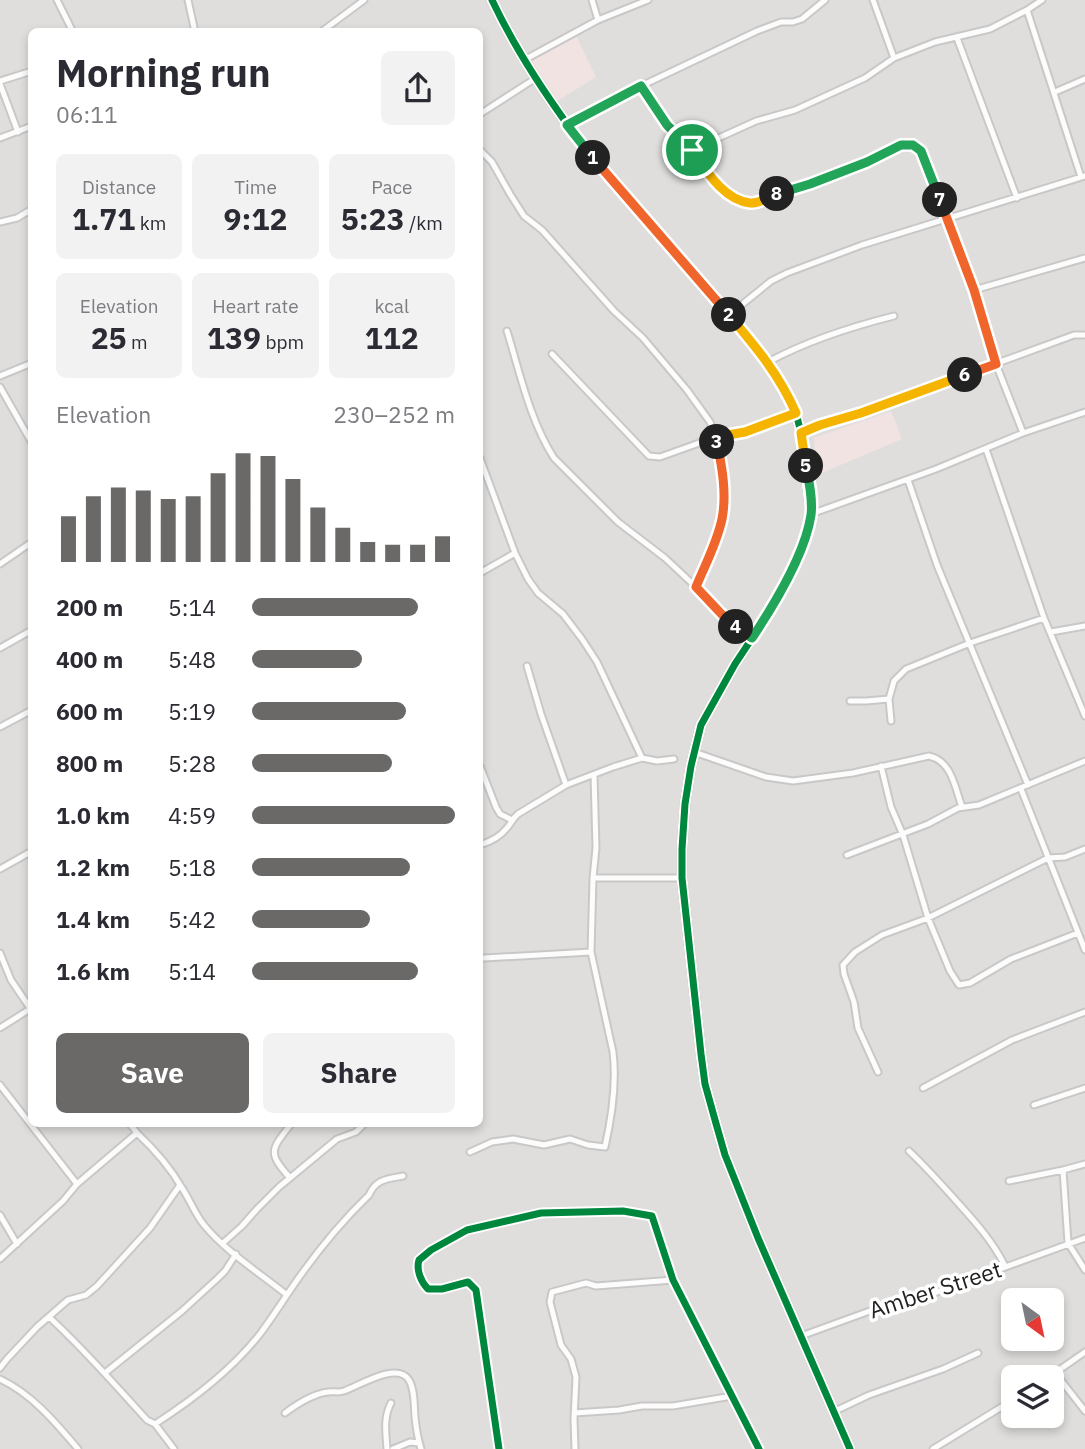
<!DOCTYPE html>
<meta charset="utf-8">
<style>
:root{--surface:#fff;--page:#f2f2f3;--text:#2b2b33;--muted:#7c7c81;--accent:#6a6968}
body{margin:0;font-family:"IBM Plex Sans",sans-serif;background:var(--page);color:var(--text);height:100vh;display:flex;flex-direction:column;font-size:26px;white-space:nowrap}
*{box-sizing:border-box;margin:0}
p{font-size:23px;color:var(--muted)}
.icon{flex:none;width:38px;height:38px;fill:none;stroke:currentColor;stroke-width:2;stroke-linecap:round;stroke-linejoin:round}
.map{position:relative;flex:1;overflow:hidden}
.details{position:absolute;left:28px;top:28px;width:455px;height:1099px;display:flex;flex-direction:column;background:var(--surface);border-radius:10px;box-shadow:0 4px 10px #0003}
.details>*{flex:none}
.needle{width:46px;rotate:147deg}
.tools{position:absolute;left:1001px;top:1288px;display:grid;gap:14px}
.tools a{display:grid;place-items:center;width:63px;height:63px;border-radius:10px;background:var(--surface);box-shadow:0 4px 10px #0003;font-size:35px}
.pin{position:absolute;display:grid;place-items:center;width:60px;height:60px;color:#fff;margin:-30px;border:4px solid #fff;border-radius:50%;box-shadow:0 2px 7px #0007}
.km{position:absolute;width:35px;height:35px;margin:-18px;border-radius:50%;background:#222;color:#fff;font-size:19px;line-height:35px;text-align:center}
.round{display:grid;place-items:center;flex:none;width:74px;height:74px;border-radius:10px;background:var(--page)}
.overview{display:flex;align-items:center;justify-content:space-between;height:119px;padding:0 28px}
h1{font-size:38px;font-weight:800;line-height:52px}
.figures{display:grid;grid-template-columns:repeat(3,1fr);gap:10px;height:119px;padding:7px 28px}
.figures div{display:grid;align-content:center;border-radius:10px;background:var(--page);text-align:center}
.figures b{font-size:30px;font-weight:800}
.figures small{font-size:19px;font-weight:400}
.figures p{font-size:19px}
.chart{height:196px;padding:14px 28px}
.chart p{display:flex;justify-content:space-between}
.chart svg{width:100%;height:126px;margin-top:7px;stroke:var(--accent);stroke-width:6}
.action{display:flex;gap:14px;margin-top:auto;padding:14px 28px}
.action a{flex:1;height:80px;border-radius:10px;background:var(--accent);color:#fff;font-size:28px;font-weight:800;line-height:80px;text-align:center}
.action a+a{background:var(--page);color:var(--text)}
ul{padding:0 28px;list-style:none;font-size:23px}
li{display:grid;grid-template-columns:112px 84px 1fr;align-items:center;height:52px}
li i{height:18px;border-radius:9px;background:var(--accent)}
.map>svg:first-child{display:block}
.residential{fill:#dfdedc;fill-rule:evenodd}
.commercial{fill:#f1e3e1}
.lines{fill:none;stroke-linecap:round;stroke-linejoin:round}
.street-casing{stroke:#c9c8c7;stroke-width:9}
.secondary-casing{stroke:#999a82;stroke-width:11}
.street{stroke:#fdfcfc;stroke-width:5}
.secondary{stroke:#f4f4ed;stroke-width:8}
.cycleway-casing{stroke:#fff;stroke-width:11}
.cycleway{stroke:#00873e;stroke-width:7}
.split-1-casing{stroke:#fff;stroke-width:14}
.split-2-casing{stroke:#fff;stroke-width:14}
.split-3-casing{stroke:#fff;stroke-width:14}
.split-4-casing{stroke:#fff;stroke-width:14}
.split-5-casing{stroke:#fff;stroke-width:14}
.split-6-casing{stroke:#fff;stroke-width:14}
.split-7-casing{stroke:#fff;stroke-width:14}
.split-8-casing{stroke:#fff;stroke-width:14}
.split-9-casing{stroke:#fff;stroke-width:14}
.split-1{stroke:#22a559;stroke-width:9}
.split-2{stroke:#f0652b;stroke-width:9}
.split-3{stroke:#f5b400;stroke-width:9}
.split-4{stroke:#f0652b;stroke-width:9}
.split-5{stroke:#22a559;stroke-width:9}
.split-6{stroke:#f5b400;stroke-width:9}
.split-7{stroke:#f0652b;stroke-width:9}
.split-8{stroke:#22a559;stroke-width:9}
.split-9{stroke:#f5b400;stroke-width:9}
.labels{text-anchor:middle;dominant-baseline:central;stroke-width:7;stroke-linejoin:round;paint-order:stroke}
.street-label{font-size:23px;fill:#222;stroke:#fff}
</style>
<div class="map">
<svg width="1085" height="1449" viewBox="0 0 1085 1449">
<rect width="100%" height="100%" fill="#f0eeeb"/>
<path class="residential" d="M0,0H1085V1449H0ZM32,32H480V1124H32ZM1013,1300H1052V1339H1013ZM1013,1377H1052V1416H1013Z"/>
<path class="commercial" d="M576,36L596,77L557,101L530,62Z
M891,411L902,439L817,475L814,438Z"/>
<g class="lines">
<g class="street-casing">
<path id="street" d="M57,0L73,32
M188,0L195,32
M592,0L598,20
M873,0L894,58
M1027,10L1081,177
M321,32L364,0
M957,38L1017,198
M524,60L598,20L648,0
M0,81L32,71
M0,84L18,132
M641,86L667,125L692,150L721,189L737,199L752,204L810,184L867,162L901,145H913L921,151L974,290L996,364L1023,433
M1055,92L1085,79
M480,114L536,78
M567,125L641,86L757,31L781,22H793L802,19L825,0
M0,138L32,126
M480,150L492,162L510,194L524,216L542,230L614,311L643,338L687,390L710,422L716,437L723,468L724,501L723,517L718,535L696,587
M692,150L756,121L795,110L865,78L894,58L935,42L990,29L1027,10L1042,0
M0,222L17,218L32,209
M974,290L1085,258
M729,315L771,281L787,273L862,245L1085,176
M507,331C520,373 530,421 554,458L618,522L665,558L696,587L729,622L753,638
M552,354L649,456L660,457L716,437L745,432L796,413
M768,362C807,341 850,327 894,316
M0,376L32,363
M0,387L32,443
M801,433L820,425L861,413L1074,335H1085
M986,449L1044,618L1085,716
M480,458L515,553L528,579L538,593L563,614L582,639L597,662L642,758
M908,480L937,565L1028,785
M811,514L936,469L1023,433L1085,412
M0,564L32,542
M480,573L515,553
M1051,632L1085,626
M0,648L32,630
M527,666L541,714L566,785
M850,701H866L889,699
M891,721L889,699L894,681L906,669L970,643L1044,618
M0,727L32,710
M694,752L766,777L793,781L853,773L929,756C952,761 955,788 962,807
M480,766L496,807L500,814L512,820
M881,766L891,807L903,835L928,918L950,971L959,985L970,983L1011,959L1078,933
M1021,789L1085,950
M480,845C489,842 500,837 506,829C511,824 512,819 518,814L566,785L613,767L642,758L657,761L674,759
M847,855L928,824L958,808L979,805L1085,761
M0,869L32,851
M593,878H682
M0,953L11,980L32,1011
M484,958L591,952
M0,1028L30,1009
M878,1072L858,1028L854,1002L844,974L843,965L855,952L882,935L928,918L1048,858L1065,857L1085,849
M0,1085L77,1184
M923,1088L1012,1040L1085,1012
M1034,1105L1085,1088
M137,1133C154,1149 170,1167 182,1188C190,1200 195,1214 204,1225C225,1251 261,1274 287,1295
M909,1151C927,1168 943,1186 959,1204C977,1224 993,1242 1005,1266
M470,1152L492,1142L513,1139L544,1145L570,1139L588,1145L605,1147C612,1116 617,1084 613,1052L591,952L593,878L596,848L594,775
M1063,1170L1068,1243L1085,1270
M290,1178C267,1152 271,1150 291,1124
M1009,1181L1063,1170L1085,1164
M0,1215L17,1244
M223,1243L242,1226L257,1209L279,1187L337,1139L356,1132L364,1124
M0,1259L63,1201L77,1184L137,1133L130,1124
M49,1317C84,1349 115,1385 147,1420L155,1424L174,1449
M801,1336L878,1308L937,1292L1085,1238
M0,1368L7,1359L37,1327L68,1300L86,1295L97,1286L150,1228L180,1185
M105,1373L182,1311L217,1279L225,1271L236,1254
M1056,1374L1085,1411
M1049,1377L1085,1352
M0,1379C32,1394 56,1423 78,1449
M833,1412L869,1395L943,1369L978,1353
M285,1413C297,1404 312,1394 328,1392C334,1391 338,1393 344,1391C359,1386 397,1361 409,1380C415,1390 414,1406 415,1417C416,1428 418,1439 421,1449
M574,1413L619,1410L642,1406H673L732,1396
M155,1424C194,1399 231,1371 260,1334C272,1318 282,1302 293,1286C315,1254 341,1222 369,1195C376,1179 387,1179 403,1176
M387,1449C386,1433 383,1418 391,1403
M393,1449L410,1442L419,1443
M499,1449L476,1290L468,1282L442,1289H428C421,1282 416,1270 419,1260L431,1250L467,1230L541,1213L623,1211L652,1216L673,1280L759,1449
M575,1449L574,1419L576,1377L571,1359L561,1345L550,1302L552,1292L586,1283L596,1286L673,1280
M933,1449L1013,1400"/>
</g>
<g class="secondary-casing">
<path id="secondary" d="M492,0C517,53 550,102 585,148L768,362L788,395L796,413L801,433L811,514L796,561L770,611L735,664L701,725L691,766L685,804L682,849V878L701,1054L705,1084L715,1120L725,1155L758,1238L850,1449"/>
</g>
<use href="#street" class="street"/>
<use href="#secondary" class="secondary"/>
<g class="cycleway-casing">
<path id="cycleway" d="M492,0C517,53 550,102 585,148L768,362L788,395L796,413L801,433L811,514L796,561L770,611L735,664L701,725L691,766L685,804L682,849V878L701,1054L705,1084L715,1120L725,1155L758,1238L850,1449
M499,1449L476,1290L468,1282L442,1289H428C421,1282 416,1270 419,1260L431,1250L467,1230L541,1213L623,1211L652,1216L673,1280L759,1449"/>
</g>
<use href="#cycleway" class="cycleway"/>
</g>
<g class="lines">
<g class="split-1-casing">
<path id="split-1" d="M593,158L567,125L641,86L667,125L692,150"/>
</g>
<g class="split-2-casing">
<path id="split-2" d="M593,158L729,315"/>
</g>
<g class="split-3-casing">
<path id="split-3" d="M717,442L716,437L745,432L796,413C779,374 756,347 729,315"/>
</g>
<g class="split-4-casing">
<path id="split-4" d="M717,442C722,467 727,494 722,519C717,543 705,565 696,587L729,622L736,627"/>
</g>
<g class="split-5-casing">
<path id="split-5" d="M736,627L752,638C774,605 805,555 811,515C813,500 809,481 806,466"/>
</g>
<g class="split-6-casing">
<path id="split-6" d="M806,466L801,433L820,425L861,413L965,375"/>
</g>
<g class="split-7-casing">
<path id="split-7" d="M940,200L974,290L996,364L965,375"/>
</g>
<g class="split-8-casing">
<path id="split-8" d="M777,194L810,184L867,162L901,145H913L921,151L940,200"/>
</g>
<g class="split-9-casing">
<path id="split-9" d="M692,150C706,170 723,200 750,203C758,204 770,197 777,194"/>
</g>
<use href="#split-1" class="split-1"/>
<use href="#split-2" class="split-2"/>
<use href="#split-3" class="split-3"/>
<use href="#split-4" class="split-4"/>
<use href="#split-5" class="split-5"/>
<use href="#split-6" class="split-6"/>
<use href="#split-7" class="split-7"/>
<use href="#split-8" class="split-8"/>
<use href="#split-9" class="split-9"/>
</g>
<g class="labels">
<g class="street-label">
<text transform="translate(935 1289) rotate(-18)">Amber Street</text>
</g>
</g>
</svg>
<div class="tools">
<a><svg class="needle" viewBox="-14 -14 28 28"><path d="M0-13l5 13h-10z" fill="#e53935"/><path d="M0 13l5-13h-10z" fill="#7c7c81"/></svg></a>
<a><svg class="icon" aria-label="layers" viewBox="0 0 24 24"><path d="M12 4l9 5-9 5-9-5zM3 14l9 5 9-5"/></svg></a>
</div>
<div class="pin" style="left:692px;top:150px;background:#1e9e55"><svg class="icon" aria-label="arrive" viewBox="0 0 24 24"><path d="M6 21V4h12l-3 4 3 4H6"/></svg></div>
<b class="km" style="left:593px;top:158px">1</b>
<b class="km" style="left:729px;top:315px">2</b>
<b class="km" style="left:717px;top:442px">3</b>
<b class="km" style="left:736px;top:627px">4</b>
<b class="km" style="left:806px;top:466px">5</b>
<b class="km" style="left:965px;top:375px">6</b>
<b class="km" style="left:940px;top:200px">7</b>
<b class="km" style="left:777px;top:194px">8</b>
<section class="details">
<div class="overview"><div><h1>Morning run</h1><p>06:11</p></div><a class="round"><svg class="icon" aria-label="share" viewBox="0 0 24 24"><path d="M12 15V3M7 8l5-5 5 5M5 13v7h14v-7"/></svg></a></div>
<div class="figures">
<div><p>Distance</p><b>1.71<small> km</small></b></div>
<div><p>Time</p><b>9:12</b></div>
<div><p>Pace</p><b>5:23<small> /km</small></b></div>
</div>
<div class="figures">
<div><p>Elevation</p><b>25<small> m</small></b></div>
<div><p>Heart rate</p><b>139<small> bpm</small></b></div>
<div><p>kcal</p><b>112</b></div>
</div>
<div class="chart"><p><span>Elevation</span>230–252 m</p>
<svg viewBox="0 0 160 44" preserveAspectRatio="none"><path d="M5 44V28M15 44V21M25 44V18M35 44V19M45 44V22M55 44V21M65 44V13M75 44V6M85 44V7M95 44V15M105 44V25M115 44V32M125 44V37M135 44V38M145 44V38M155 44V35"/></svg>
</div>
<ul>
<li><b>200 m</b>5:14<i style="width:82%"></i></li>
<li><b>400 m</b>5:48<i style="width:54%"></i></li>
<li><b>600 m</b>5:19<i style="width:76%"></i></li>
<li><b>800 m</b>5:28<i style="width:69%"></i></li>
<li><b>1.0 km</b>4:59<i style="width:100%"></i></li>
<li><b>1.2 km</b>5:18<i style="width:78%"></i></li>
<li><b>1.4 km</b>5:42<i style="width:58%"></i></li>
<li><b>1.6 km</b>5:14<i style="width:82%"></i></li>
</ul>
<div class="action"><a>Save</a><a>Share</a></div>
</section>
</div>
